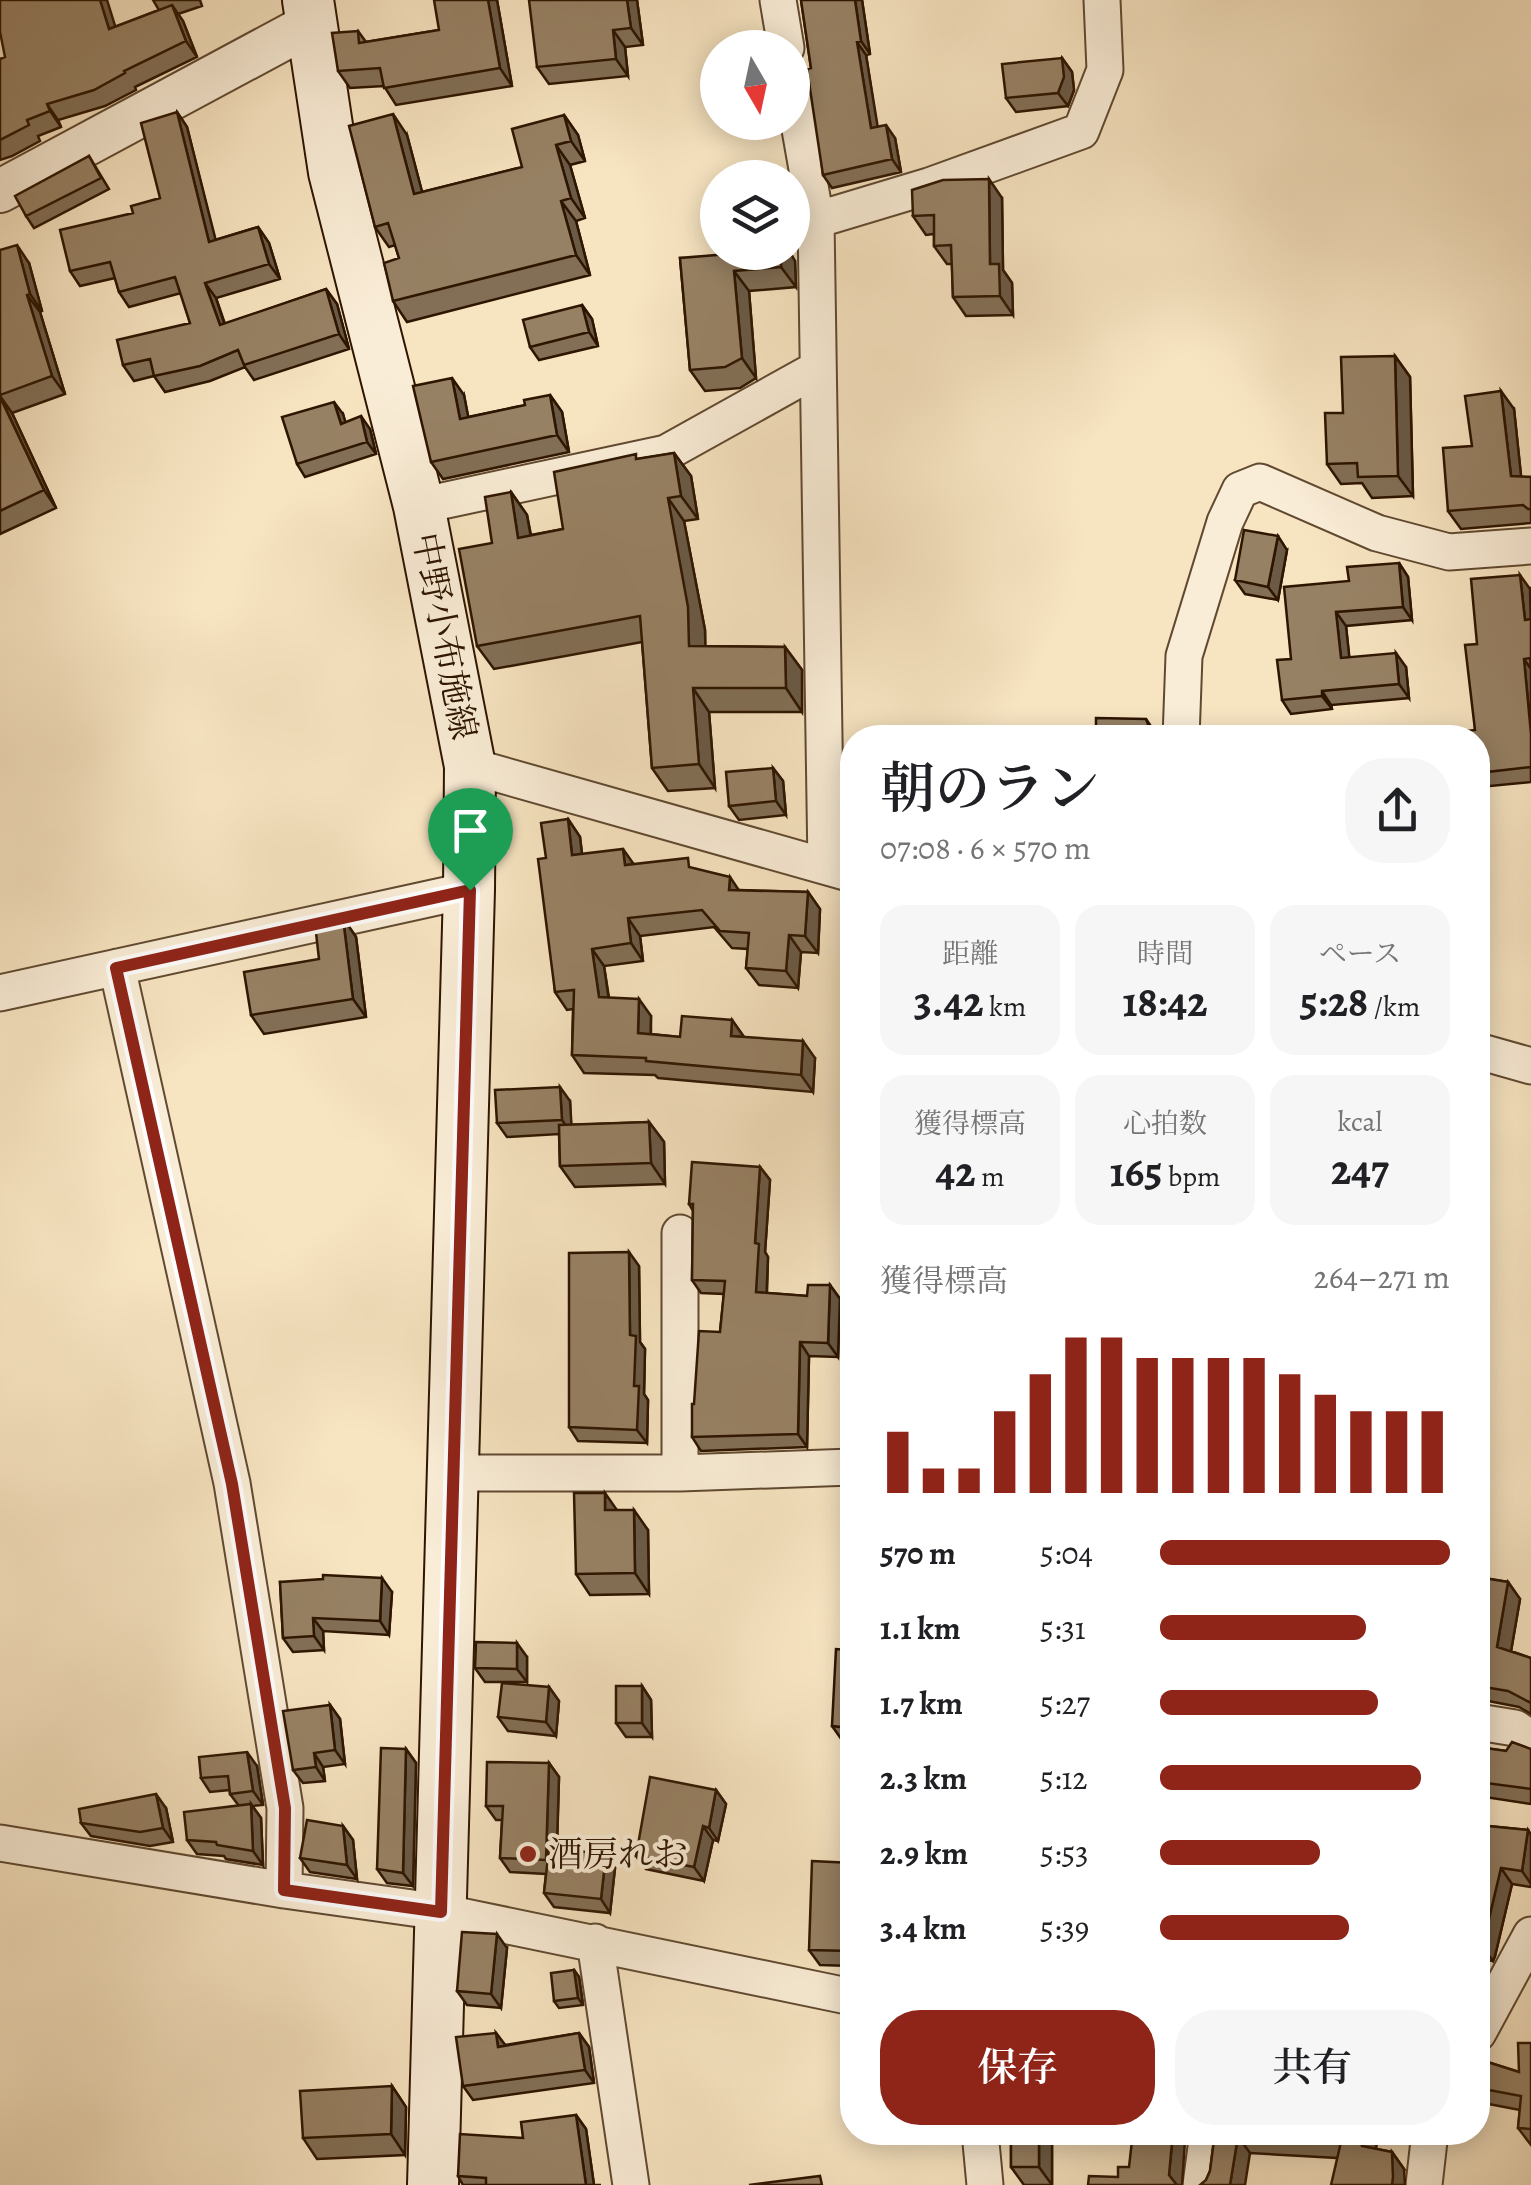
<!DOCTYPE html>
<html lang="ja">
<meta charset="utf-8">
<style>
:root{--surface:#fff;--page:#f6f6f6;--text:#202124;--muted:#757577;--accent:#8f2418}
body{margin:0;font-family:Alegreya,"Noto Serif JP",serif;background:var(--page);color:var(--text);height:100vh;display:flex;flex-direction:column;font-size:38px;white-space:nowrap}
*{box-sizing:border-box;margin:0}
p{font-size:32px;color:var(--muted)}
.icon{flex:none;width:55px;height:55px;fill:none;stroke:currentColor;stroke-width:2;stroke-linecap:round;stroke-linejoin:round}
.map{position:relative;flex:1;overflow:hidden}
.details{position:absolute;left:840px;top:725px;width:650px;height:1420px;display:flex;flex-direction:column;background:var(--surface);border-radius:40px;box-shadow:0 5px 25px #0003}
.details>*{flex:none}
.needle{width:65px;rotate:171deg}
.buttons{position:absolute;left:700px;top:30px;display:grid;gap:20px}
.buttons a{display:grid;place-items:center;width:110px;height:110px;border-radius:50%;background:var(--surface);box-shadow:0 5px 25px #0003;font-size:50px}
.pin{position:absolute;display:grid;place-items:center;width:85px;height:85px;color:#fff;margin:-102px -42px;border-radius:50% 50% 50% 0;rotate:-45deg;box-shadow:0 0 10px #0007}
.pin .icon{rotate:45deg}
.round{display:grid;place-items:center;flex:none;width:105px;height:105px;border-radius:40px;background:var(--page)}
.headline{display:flex;align-items:center;justify-content:space-between;height:170px;padding:0 40px}
h1{font-size:55px;font-weight:600;line-height:75px}
.metrics{display:grid;grid-template-columns:repeat(3,1fr);gap:15px;height:170px;padding:10px 40px}
.metrics div{display:grid;align-content:center;border-radius:25px;background:var(--page);text-align:center}
.metrics b{font-size:42px;font-weight:600}
.metrics small{font-size:28px;font-weight:400}
.metrics p{font-size:28px}
.chart{height:280px;padding:20px 40px}
.chart p{display:flex;justify-content:space-between}
.chart svg{width:100%;height:180px;margin-top:10px;stroke:var(--accent);stroke-width:6}
.action{display:flex;gap:20px;margin-top:auto;padding:20px 40px}
.action a{flex:1;height:115px;border-radius:40px;background:var(--accent);color:#fff;font-size:40px;font-weight:600;line-height:115px;text-align:center}
.action a+a{background:var(--page);color:var(--text)}
ul{padding:0 40px;list-style:none;font-size:32px}
li{display:grid;grid-template-columns:160px 120px 1fr;align-items:center;height:75px}
li i{height:25px;border-radius:12px;background:var(--accent)}
.map>svg:first-child{display:block}
.lines{fill:none;stroke-linecap:round;stroke-linejoin:round}
.minor-casing{stroke:#604930;stroke-width:39}
.tertiary-casing{stroke:#604930;stroke-width:46}
.secondary-casing{stroke:#2e1500;stroke-width:54}
.minor{stroke:#faedd7;stroke-width:35}
.tertiary{stroke:#faedd7;stroke-width:42}
.secondary{stroke:#faedd7;stroke-width:50}
.wall{fill:#826f56;stroke:#2e1500;stroke-width:2.5}
.shaded-wall{fill:#6a5a46;stroke:#2e1500;stroke-width:2.5}
.building{fill:#978164;stroke:#2e1500;stroke-width:2.5}
.route-casing{stroke:#fff;stroke-width:20}
.route{stroke:#8f2418;stroke-width:12}
.poi-dot{fill:#8f2418;stroke:#faedd7;stroke-width:4}
.labels{text-anchor:middle;dominant-baseline:central;stroke-width:8;stroke-linejoin:round;paint-order:stroke}
.street-label{font-size:35px;fill:#2e1500;stroke:#faedd7}
.poi-label{font-size:35px;fill:#2e1500;stroke:#faedd7;text-anchor:start}
</style>
<div class="map">
<svg width="1531" height="2185" viewBox="0 0 1531 2185">
<rect width="100%" height="100%" fill="#f7e4c1"/>
<filter id="stains"><feTurbulence type="fractalNoise" baseFrequency=".002" numOctaves="4"/><feColorMatrix values="0 0 0 0 .2 0 0 0 0 .09 0 0 0 0 .02 0 0 0 .5 -.17"/></filter>
<radialGradient id="worn" r=".72"><stop offset=".6" stop-color="#630" stop-opacity="0"/><stop offset="1" stop-color="#630" stop-opacity=".3"/></radialGradient>
<g class="lines">
<g class="minor-casing">
<path id="minor" d="M778,0L786,48
M792,84L816,220L826,866
M816,220L929,186L1081,131L1105,70L1102,0
M419,506L666,453L817,369
M1181,738L1184,656L1225,522L1240,490L1260,482L1377,533L1449,552L1531,546
M470,766L852,874
M117,967L232,1483L285,1808L284,1890
M0,993L469,890
M1478,1051L1531,1066
M451,1473H680L852,1467
M680,1473V1233
M1478,1722L1515,1728L1531,1739
M0,1843L284,1890L441,1912L852,1997
M595,1942L631,2185
M1478,2033L1531,1935
M980,2132L985,2185
M1201,2185L1208,2132
M1424,2185L1430,2132"/>
</g>
<g class="tertiary-casing">
<path id="tertiary" d="M0,191L309,25"/>
</g>
<g class="secondary-casing">
<path id="secondary" d="M308,0L334,172L419,506L470,766L469,890L433,2185"/>
</g>
<use href="#minor" class="minor"/>
<use href="#tertiary" class="tertiary"/>
<use href="#secondary" class="secondary"/>
</g>
<path class="wall" d="M153,0H200L202,6L178,14L183,21L197,57L135,87L136,90L105,106L58,120L61,127L38,136L40,141L12,156L0,160V59L115,27L159,10Z
M497,0L512,86L396,105L384,86L350,88L338,71L358,31L366,42L439,30Z
M637,0L643,45L625,47L628,76L549,84L537,67Z
M801,0H862L870,54L866,55L877,127L895,138L901,172L832,188L823,175L811,68Z
M1062,58L1072,72L1074,90L1068,106L1016,112L1006,98Z
M177,112L187,127L215,240L258,227L269,243L280,279L216,298L225,324L326,289L337,304L349,349L254,380L245,367L210,381L165,392L154,376L134,381L123,365L190,323L181,293L129,307L119,292L115,278L80,286L70,271L133,213L160,198Z
M564,115L578,135L585,161L570,165L585,218L576,221L590,275L407,322L393,301L399,258L395,245L389,247L375,227L407,135L422,192L522,167Z
M89,156L109,189L34,228L26,216Z
M1002,198L1003,270L1012,283L1013,315L966,316L953,297L952,264H947L934,246V234L926,235L913,216Z
M0,250L29,263L42,311L40,312L65,394L12,413L56,508L0,534Z
M680,258L795,261L796,287L749,291L756,378L740,388L705,391L690,370Z
M582,305L592,319L598,346L539,360L530,347Z
M1395,356L1410,377L1413,496L1372,498L1362,483L1341,484L1327,464L1343,413Z
M464,395L468,417L525,405L550,395L562,412L569,452L443,479L431,462Z
M1514,409L1521,477H1531V523L1461,529L1448,511L1472,446Z
M343,414L345,422L370,429L376,454L305,477L297,464Z
M674,453L691,476L698,519L684,521L705,630V646L785,647L802,670V712H709L715,788L668,791L652,768L642,642L494,669L477,646L511,492L527,515L531,535L563,529L639,459Z
M1287,550L1278,600L1245,594L1235,580Z
M1399,563L1408,577L1412,620L1346,626L1349,657L1406,667L1409,698L1331,705L1332,709L1291,714L1282,700L1291,659L1349,581Z
M1530,589L1531,782L1480,787L1478,783V738L1475,730L1477,644Z
M773,768L783,781L786,815L739,820L729,806Z
M568,819L580,837L582,854L634,864L696,869L739,890L808,892L820,909L818,953L801,952L798,988L759,985L746,968L748,949L732,948L714,927L640,936L643,961L604,966L609,998L651,1016V1034L680,1037L732,1020L744,1037L815,1058L813,1092L658,1078L655,1075L584,1073L572,1055L573,1009L567,1010L555,992L546,858Z
M343,918L356,937L366,1017L264,1034L251,1015L319,959Z
M570,1101L571,1125L649,1122L664,1142L665,1184L575,1187L560,1166L559,1134L507,1137L497,1123Z
M760,1167L770,1180L765,1252L768,1257L767,1293L807,1296L830,1285L840,1299L838,1357L809,1356L807,1447L701,1451L692,1437L694,1404L720,1332L724,1294L701,1293L692,1280L693,1211L689,1204Z
M639,1266L640,1342L645,1349L644,1394L648,1400L647,1443L578,1441L569,1427Z
M617,1510L648,1530L649,1594L590,1595L576,1574Z
M1478,1577L1508,1582L1520,1599L1511,1651L1531,1658V1714L1519,1707L1478,1699Z
M280,1582L392,1592L389,1635L323,1631L324,1650L293,1652L283,1638Z
M852,1619V1741L842,1740L832,1726L849,1650Z
M527,1657V1682H485L475,1668Z
M642,1686L651,1700L652,1737H626L616,1723Z
M549,1687L559,1701L556,1736L508,1731L498,1717Z
M330,1705L340,1719L345,1764L323,1767L325,1781L303,1783L293,1770Z
M1478,1747L1506,1751L1531,1749V1804L1478,1796Z
M406,1749L416,1763L413,1886L387,1883L377,1869Z
M549,1763L559,1777L557,1849L615,1868L610,1913L554,1907L544,1893L546,1874L510,1872L500,1858L502,1820H496L486,1806Z
M257,1766L263,1805L252,1806L261,1818L263,1865L226,1859L224,1856L197,1854L187,1840L239,1806L230,1794V1790L210,1792L201,1778Z
M716,1790L726,1804L718,1841L713,1840L704,1881L646,1869L636,1856Z
M166,1808L173,1842L150,1846L91,1836L81,1823Z
M1478,1825L1528,1830L1531,1835V1887L1512,1884L1495,1956L1493,1961L1487,1960L1478,1986Z
M343,1826L353,1840L357,1879L310,1872L300,1858Z
M852,1863V1966L820,1965L809,1950Z
M507,1948L501,2008L467,2005L457,1991Z
M574,1970L579,1977L583,2005L559,2008L554,2001Z
M496,2033L505,2045L579,2033L589,2047L594,2083L473,2100L463,2086Z
M1531,2043V2145L1518,2128L1520,2110L1478,2102V2059L1519,2072Z
M392,2086L406,2107L405,2155L317,2159L303,2138Z
M576,2115L586,2129L594,2185H601H463L458,2176L523,2138Z
M896,2132H950V2135H898Z
M1001,2132H1086L1085,2138L1052,2136V2185H1024L1011,2167V2134Z
M1215,2132H1378L1376,2149L1392,2152L1404,2169L1337,2158L1250,2153L1206,2180L1210,2171Z"/>
<path class="shaded-wall" d="M100,0H107L121,45L109,29Z
M488,0H497L512,86L500,68Z
M627,0H637L643,45L631,28Z
M855,0H862L870,54L861,41Z
M172,5L183,21L197,57L186,41Z
M613,30L625,47L628,76L616,59Z
M857,42L866,55L880,141L871,128Z
M1062,58L1072,72L1074,90L1068,106L1058,93Z
M47,104L58,120L61,127L50,111Z
M177,112L187,127L220,257L209,242Z
M393,114L407,135L428,214L414,194Z
M564,115L578,135L585,161L571,141Z
M886,125L895,138L901,172L892,159Z
M556,145L570,165L585,218L571,198Z
M989,179L1002,198L1003,270L1012,283L1013,315L1000,296L990,264Z
M561,201L576,221L590,275L576,255Z
M258,227L269,243L280,279L269,264Z
M17,245L29,263L42,311L30,294Z
M781,252H790L795,261L796,287L781,267Z
M734,271L749,291L756,378L742,358Z
M205,283L216,298L230,341L220,325Z
M326,289L337,304L349,349L339,334Z
M27,295L40,312L65,394L52,376Z
M582,305L592,319L598,346L589,332Z
M1395,356L1410,377L1413,496L1398,476Z
M452,378L464,395L472,436L460,419Z
M1501,391L1514,409L1523,494L1511,476Z
M550,395L562,412L569,452L557,435Z
M0,396L12,413L56,508L44,490Z
M334,402L343,414L350,437L341,424Z
M361,416L370,429L376,454L367,442Z
M674,453L691,476L698,519L681,496Z
M511,492L527,515L535,561L518,538Z
M668,498L684,521L705,630L706,670L689,646Z
M1278,536L1287,550L1278,600L1268,587Z
M1399,563L1408,577L1412,620L1403,607Z
M1520,575L1530,589L1531,629L1525,620Z
M1336,612L1346,626L1351,672L1341,658Z
M785,647L802,670V712L786,688Z
M1396,653L1406,667L1409,698L1399,684Z
M1524,659L1531,669V734Z
M693,688L709,712L715,788L699,764Z
M1322,691L1331,705L1332,709L1322,696Z
M1146,719L1159,738H1150Z
M773,768L783,781L786,815L776,801Z
M568,819L580,837L584,872L572,855Z
M623,849L635,866L625,865Z
M730,877L742,895L729,890Z
M808,892L820,909L818,953L805,936Z
M343,918L356,937L366,1017L353,999Z
M628,918L640,936L643,961L631,943Z
M789,935L801,952L798,988L786,971Z
M592,949L604,966L611,1015L599,997Z
M639,999L651,1016L650,1051L638,1033Z
M732,1020L744,1037L731,1036Z
M803,1041L815,1058L813,1092L801,1075Z
M560,1087L570,1101L572,1134L562,1120Z
M649,1122L664,1142L665,1184L651,1163Z
M760,1167L770,1180L765,1252L768,1257L766,1305L756,1292L755,1243Z
M629,1252L639,1266L640,1342L645,1349L644,1394L648,1400L647,1443L637,1430L630,1335Z
M830,1285L840,1299L838,1357L828,1343Z
M800,1342L809,1356L807,1447L798,1434Z
M605,1493L619,1513L605,1510Z
M634,1510L648,1530L649,1594L635,1573Z
M382,1578L392,1592L389,1635L380,1621Z
M1508,1582L1520,1599L1509,1663L1497,1647Z
M313,1618L323,1631L324,1650L314,1636Z
M517,1643L527,1657V1682L517,1669Z
M642,1686L651,1700L652,1737L642,1723Z
M549,1687L559,1701L556,1736L546,1722Z
M330,1705L340,1719L345,1764L335,1750Z
M406,1749L416,1763L413,1886L403,1873Z
M247,1752L257,1766L263,1805L253,1791Z
M314,1753L323,1767L325,1781L316,1767Z
M549,1763L559,1777L556,1874L546,1860Z
M716,1790L726,1804L718,1841L709,1828Z
M156,1794L166,1808L173,1842L163,1828Z
M251,1804L261,1818L263,1865L253,1851Z
M343,1826L353,1840L357,1879L347,1865Z
M703,1826L713,1840L704,1881L694,1867Z
M1528,1830L1531,1835V1884L1522,1871Z
M606,1854L615,1868L610,1913L601,1899Z
M1501,1868L1512,1884L1495,1956L1493,1961L1481,1945Z
M497,1934L507,1948L501,2008L491,1994Z
M1478,1947L1487,1960L1478,1986Z
M574,1970L579,1977L583,2005L578,1998Z
M496,2033L506,2046L498,2047Z
M579,2033L589,2047L594,2083L585,2070Z
M392,2086L406,2107L405,2155L391,2134Z
M576,2115L586,2129L594,2185H586Z
M1039,2132H1050L1052,2136V2185L1039,2167Z
M1173,2132H1180L1185,2140L1182,2185H1176L1169,2175Z
M1364,2132H1378L1374,2163L1362,2146Z
M1238,2136L1250,2153L1245,2185H1230Z
M1392,2152L1404,2169L1405,2185H1392Z"/>
<path class="building" d="M0,0H100L109,29L172,5L186,41L124,71L125,73L94,90L47,104L50,111L27,120L29,125L0,140V59L5,57L0,32Z
M434,0H488L500,68L384,88L380,68L338,71L332,33L358,31L359,43L439,30Z
M529,0H627L631,28L613,30L616,59L537,67Z
M801,0H855L861,41L857,42L871,128L886,125L892,159L823,175L807,69L811,68Z
M1062,58L1064,77L1058,93L1006,98L1002,64Z
M177,112L209,242L258,227L269,264L205,283L220,325L326,289L339,334L244,365L238,350L200,366L154,376L150,359L123,365L117,340L190,323L175,277L119,292L110,262L70,271L60,230L133,213L131,206L160,198L141,123Z
M393,114L414,194L522,167L512,129L564,115L571,141L556,145L571,198L561,201L576,255L393,301L384,263L399,258L388,223L375,227L349,126Z
M89,156L101,178L26,216L15,196Z
M989,179L990,264H999L1000,296L953,297L951,245L934,246V215L913,216L912,190L943,180Z
M17,245L30,294L27,295L52,376L0,395V250Z
M728,252H781V267L734,271L742,358L725,367L690,370L680,258L728,254Z
M582,305L589,332L530,347L523,320Z
M1395,356L1398,476L1358,477L1357,463L1327,464L1325,413H1343L1341,357Z
M452,378L460,419L525,405L524,400L550,395L557,435L431,462L413,386Z
M1501,391L1511,476L1531,477V509H1528L1523,505L1448,511L1443,448L1472,446L1465,396Z
M0,397L44,490L0,511Z
M334,402L341,424L361,416L367,442L297,464L282,417Z
M674,453L681,496L668,498L688,607L689,646L785,647L786,688H693L699,764L652,768L640,616L477,646L459,549L492,543L485,497L511,492L518,538L563,529L554,472L636,454V459Z
M1244,530L1278,536L1268,587L1235,580Z
M1399,563L1403,607L1336,612L1341,658L1396,653L1399,684L1322,691V696L1282,700L1277,660L1291,659L1284,587L1349,581L1347,567Z
M1520,575L1525,620L1531,619V658L1524,659L1531,734V767L1478,773V738H1467L1466,731L1475,730L1465,645L1477,644L1471,579Z
M1096,718L1146,719L1150,730V738H1096Z
M773,768L776,801L729,806L726,772Z
M568,819L572,855L623,849L625,865L688,858L689,867L730,877L729,890L808,892L805,936L789,935L786,971L746,968L749,933L720,931L702,910L628,918L631,943L592,949L599,997L639,999L638,1033L680,1037L682,1016L732,1020L731,1036L803,1041L801,1075L646,1061V1058L572,1055L574,990L555,992L538,859L546,858L541,823Z
M343,918L353,999L251,1015L244,972L319,959L315,924Z
M560,1087L562,1120L497,1123L495,1090Z
M649,1122L651,1163L560,1166L559,1125Z
M692,1162L760,1167L755,1243L759,1244L756,1292L807,1296L808,1285H830L828,1343L800,1342L798,1434L692,1437V1404H694L699,1331L720,1332L725,1281L692,1280L693,1204H689Z
M629,1252L630,1335L636,1336L634,1386H639L637,1430L569,1427V1253Z
M852,1409V1434H849Z
M574,1493H605V1510H634L635,1573L576,1574Z
M323,1575L382,1578L380,1621L313,1618L314,1636L283,1638L280,1582L323,1579Z
M1478,1577L1508,1582L1497,1647L1531,1658V1703L1508,1691L1478,1686Z
M852,1619V1728L832,1726L836,1649L849,1650Z
M476,1642L517,1643V1669L475,1668Z
M502,1683L549,1687L546,1722L498,1717Z
M616,1686H642V1723H616Z
M330,1705L335,1750L314,1753L316,1767L293,1770L283,1711Z
M1512,1742L1531,1749V1789L1478,1782V1747L1506,1751Z
M381,1748L406,1749L403,1873L377,1869Z
M247,1752L253,1791L230,1794L228,1776L201,1778L199,1757Z
M487,1762L549,1763L546,1860L500,1858L503,1806H486Z
M650,1777L716,1790L709,1828L703,1826L694,1867L636,1856Z
M156,1794L163,1828L140,1832L81,1823L79,1809Z
M251,1804L253,1851L217,1845L216,1842L187,1840L184,1812Z
M307,1820L343,1826L347,1865L300,1858Z
M1478,1825L1528,1830L1522,1871L1501,1868L1484,1940L1481,1945L1478,1944Z
M549,1848L606,1854L601,1899L544,1893Z
M812,1861L852,1863V1951L809,1950Z
M462,1932L497,1934L491,1994L457,1991Z
M574,1970L578,1998L554,2001L551,1973Z
M848,2012H852V2057H850Z
M496,2033L498,2047L579,2033L585,2070L463,2086L456,2037Z
M1518,2043H1531V2129L1518,2128L1521,2096L1478,2088V2059L1519,2072Z
M392,2086L391,2134L303,2138L300,2091Z
M576,2115L586,2185H486V2178L458,2176L460,2134L523,2138L521,2122Z
M1011,2132H1039V2167H1011Z
M1133,2132H1173L1169,2175L1177,2185H1088L1089,2176L1118,2177V2167H1129Z
M1215,2132H1364L1362,2146L1392,2152L1393,2177L1392,2185H1331L1341,2142L1238,2136L1230,2185H1200L1206,2180L1210,2171Z
M820,2176L822,2185H749Z"/>
<g class="lines">
<g class="route-casing">
<path id="route" d="M470,890L441,1912L284,1890L285,1808L232,1484L116,968Z"/>
</g>
<use href="#route" class="route"/>
</g>
<circle class="poi-dot" cx="528" cy="1854" r="10"/>
<g class="labels">
<g class="street-label">
<text transform="translate(445 636) rotate(79)">中野小布施線</text>
</g>
<g class="poi-label">
<text x="548" y="1854">酒房れお</text>
</g>
</g>
<rect width="100%" height="100%" filter="url(#stains)"/>
<rect width="100%" height="100%" fill="url(#worn)"/>
</svg>
<div class="buttons">
<a><svg class="needle" viewBox="-14 -14 28 28"><path d="M0-13l5 13h-10z" fill="#e53935"/><path d="M0 13l5-13h-10z" fill="#757577"/></svg></a>
<a><svg class="icon" aria-label="layers" viewBox="0 0 24 24"><path d="M12 4l9 5-9 5-9-5zM3 14l9 5 9-5"/></svg></a>
</div>
<div class="pin" style="left:470px;top:890px;background:#1e9e55"><svg class="icon" aria-label="arrive" viewBox="0 0 24 24"><path d="M6 21V4h12l-3 4 3 4H6"/></svg></div>
<section class="details">
<div class="headline"><div><h1>朝のラン</h1><p>07:08 · 6 × 570 m</p></div><a class="round"><svg class="icon" aria-label="share" viewBox="0 0 24 24"><path d="M12 15V3M7 8l5-5 5 5M5 13v7h14v-7"/></svg></a></div>
<div class="metrics">
<div><p>距離</p><b>3.42<small> km</small></b></div>
<div><p>時間</p><b>18:42</b></div>
<div><p>ペース</p><b>5:28<small> /km</small></b></div>
</div>
<div class="metrics">
<div><p>獲得標高</p><b>42<small> m</small></b></div>
<div><p>心拍数</p><b>165<small> bpm</small></b></div>
<div><p>kcal</p><b>247</b></div>
</div>
<div class="chart"><p><span>獲得標高</span>264–271 m</p>
<svg viewBox="0 0 160 44" preserveAspectRatio="none"><path d="M5 44V29M15 44V38M25 44V38M35 44V24M45 44V15M55 44V6M65 44V6M75 44V11M85 44V11M95 44V11M105 44V11M115 44V15M125 44V20M135 44V24M145 44V24M155 44V24"/></svg>
</div>
<ul>
<li><b>570 m</b>5:04<i style="width:100%"></i></li>
<li><b>1.1 km</b>5:31<i style="width:71%"></i></li>
<li><b>1.7 km</b>5:27<i style="width:75%"></i></li>
<li><b>2.3 km</b>5:12<i style="width:90%"></i></li>
<li><b>2.9 km</b>5:53<i style="width:55%"></i></li>
<li><b>3.4 km</b>5:39<i style="width:65%"></i></li>
</ul>
<div class="action"><a>保存</a><a>共有</a></div>
</section>
</div>
